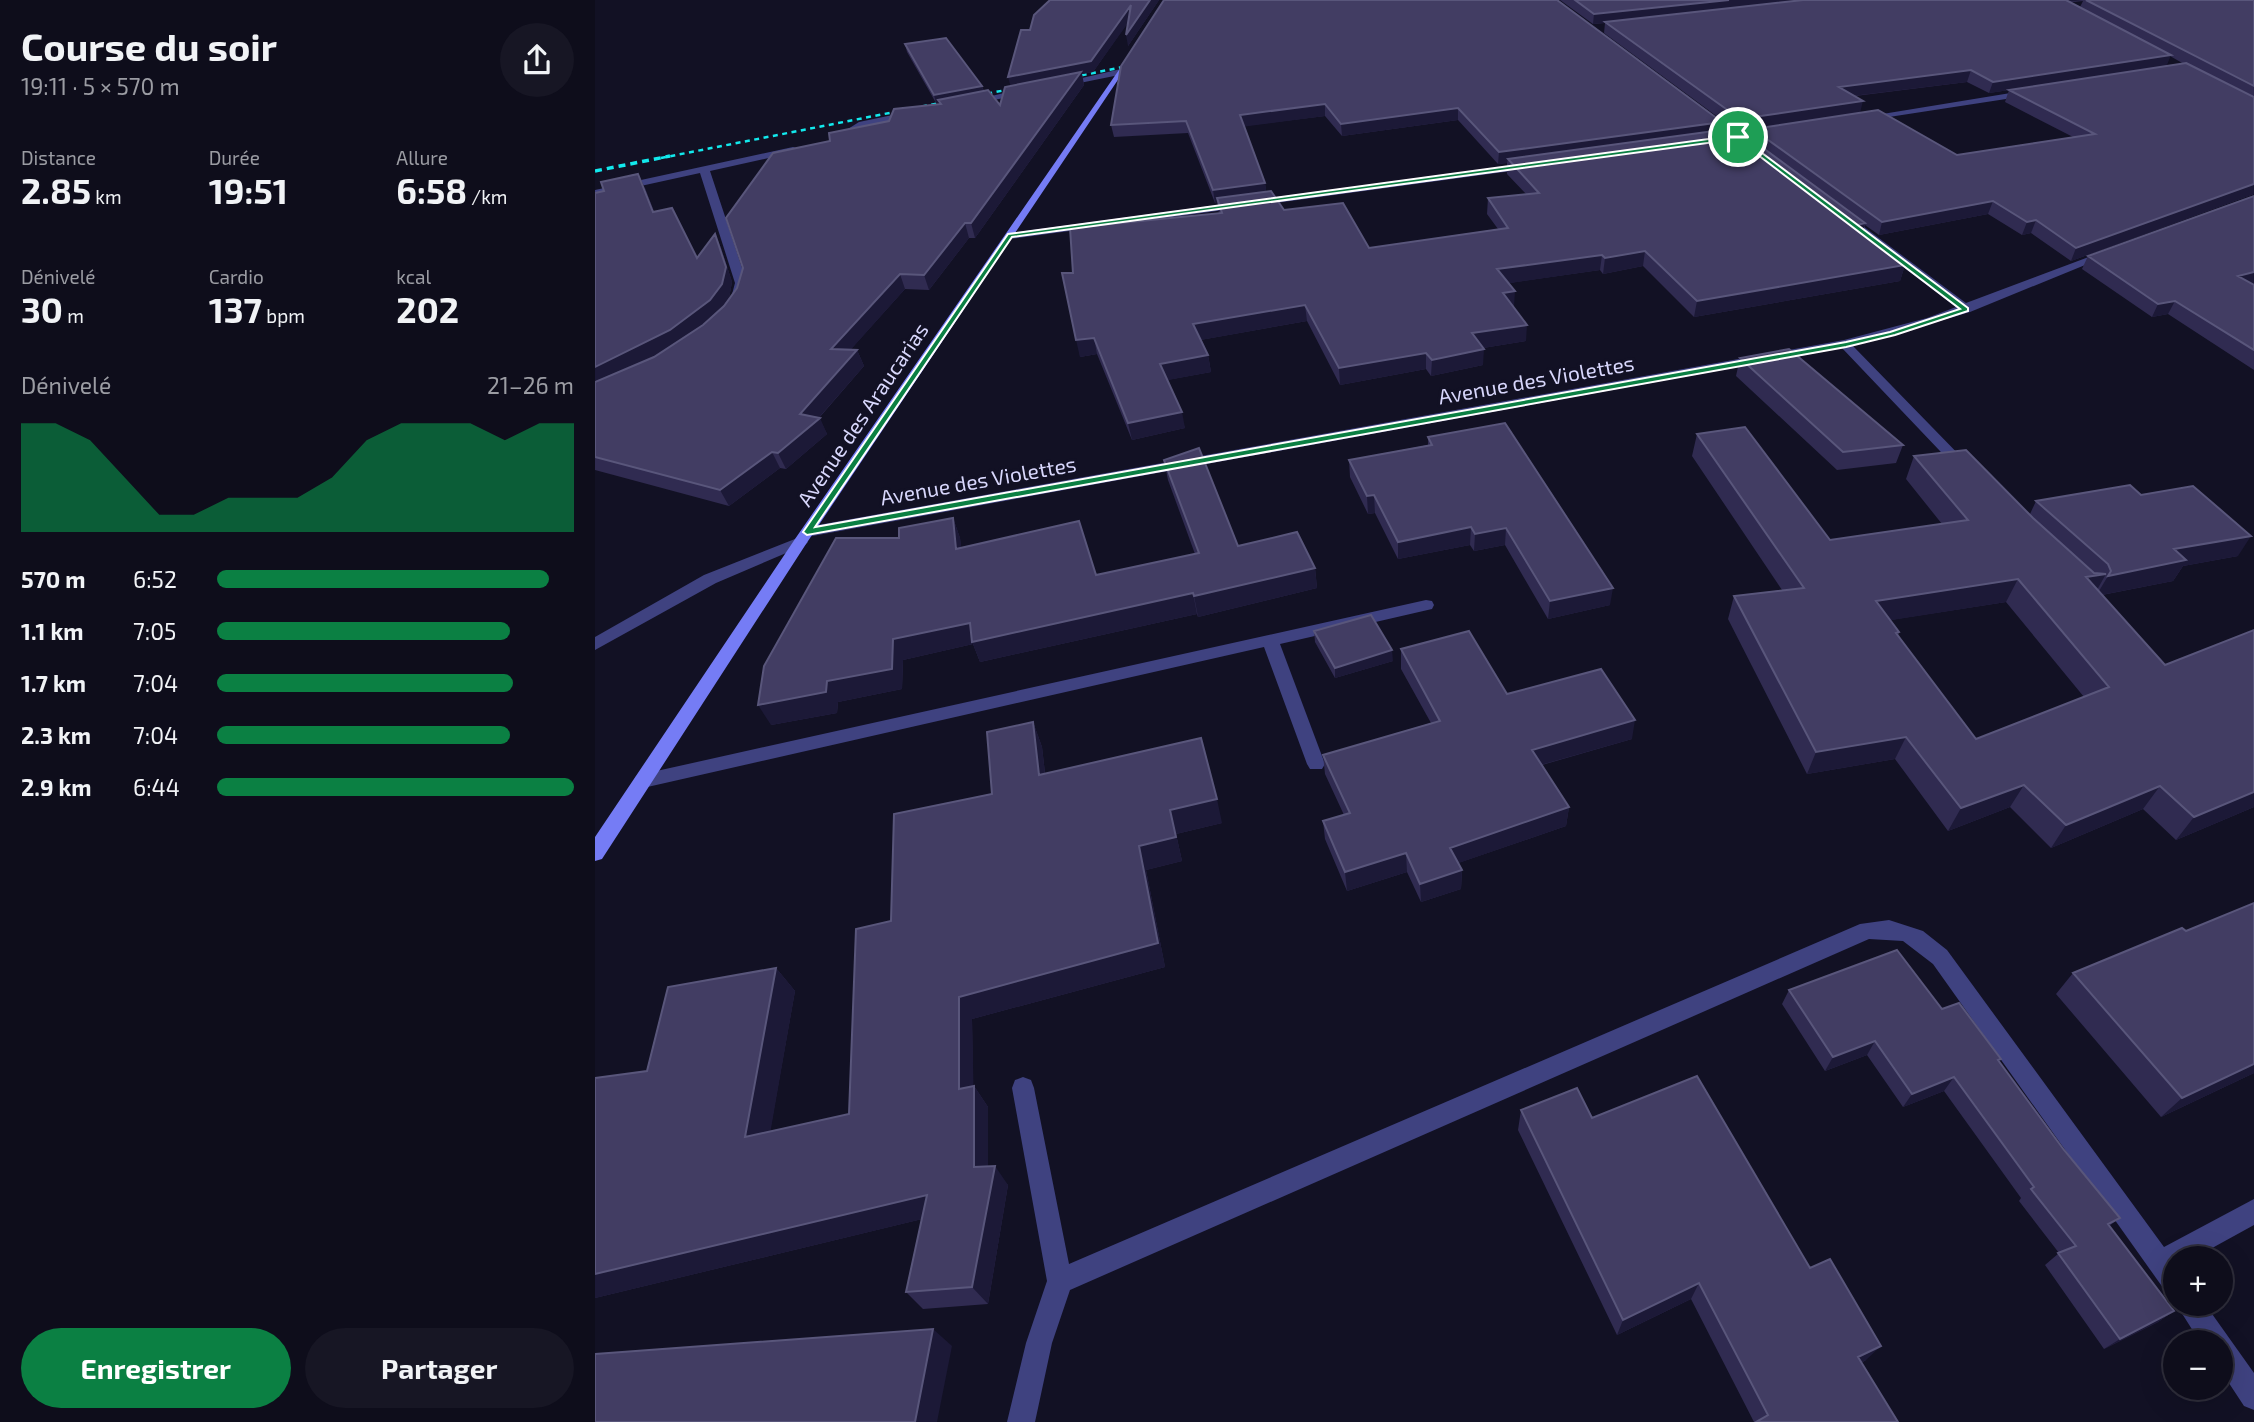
<!DOCTYPE html>
<html lang="fr">
<meta charset="utf-8">
<style>
:root{--surface:#0e0d1b;--page:#171624;--text:#f1f3f6;--muted:#9b9ca3;--line:#2e2d3a;--accent:#0b8043}
body{margin:0;font-family:"Exo 2",sans-serif;background:var(--page);color:var(--text);height:100vh;display:flex;flex-direction:column;font-size:26px;white-space:nowrap}
*{box-sizing:border-box;margin:0}
p{font-size:23px;color:var(--muted)}
.icon{flex:none;width:38px;height:38px;fill:none;stroke:currentColor;stroke-width:2;stroke-linecap:round;stroke-linejoin:round}
.map{position:relative;flex:1;overflow:hidden}
.panel{display:flex;flex-direction:column;background:var(--surface);width:595px}
.panel>*{flex:none}
.tools{position:absolute;left:1568px;top:1246px;display:grid;gap:14px}
.tools a{display:grid;place-items:center;width:70px;height:70px;border-radius:50%;background:var(--surface);box-shadow:0 7px 28px #0002,0 0 0 2px var(--line);font-size:35px}
.pin{position:absolute;display:grid;place-items:center;width:60px;height:60px;color:#fff;margin:-30px;border:4px solid #fff;border-radius:50%;box-shadow:0 2px 7px #0007}
.round{display:grid;place-items:center;flex:none;width:74px;height:74px;border-radius:37px;background:var(--page)}
.head{display:flex;align-items:center;justify-content:space-between;height:119px;padding:0 21px}
h1{font-size:38px;font-weight:700;line-height:52px}
.stats{display:grid;grid-template-columns:repeat(3,1fr);gap:10px;height:119px;padding:7px 21px}
.stats div{display:grid;align-content:center}
.stats b{font-size:35px;font-weight:700}
.stats small{font-size:19px;font-weight:400}
.stats p{font-size:19px}
.chart{height:196px;padding:14px 21px}
.chart p{display:flex;justify-content:space-between}
.chart svg{width:100%;height:126px;margin-top:7px;fill:var(--accent);opacity:.7}
.button{display:flex;gap:14px;margin-top:auto;padding:14px 21px}
.button a{flex:1;height:80px;border-radius:42px;background:var(--accent);color:#fff;font-size:28px;font-weight:700;line-height:80px;text-align:center}
.button a+a{background:var(--page);color:var(--text)}
ul{padding:0 21px;list-style:none;font-size:23px}
li{display:grid;grid-template-columns:112px 84px 1fr;align-items:center;height:52px}
li i{height:18px;border-radius:9px;background:var(--accent)}
main{display:flex;flex:1;min-height:0}
.map>svg:first-child{display:block}
.lines{fill:none;stroke-linecap:round;stroke-linejoin:round}
.street{fill:#3f4280;fill-rule:evenodd}
.secondary{fill:#757cf5;fill-rule:evenodd}
.rail-far1{stroke:#12e9ed;stroke-width:2.5;stroke-dasharray:5 4.5;stroke-linecap:butt}
.rail{stroke:#12e9ed;stroke-width:3.5;stroke-dasharray:7 5;stroke-linecap:butt}
.wall{fill:#302b51;fill-rule:evenodd}
.shaded-wall{fill:#1c1937}
.building{fill:#423d63;stroke:#59567b;stroke-width:2;fill-rule:evenodd}
.route{fill:#0b8043;stroke:#fff;stroke-width:2;fill-rule:evenodd}
.labels{text-anchor:middle;dominant-baseline:central;stroke-width:6;stroke-linejoin:round;paint-order:stroke}
.far-street-label{font-size:21px;fill:#d8d7fc;stroke:#121124}
</style>
<main>
<section class="panel">
<div class="head"><div><h1>Course du soir</h1><p>19:11 · 5 × 570 m</p></div><a class="round"><svg class="icon" aria-label="share" viewBox="0 0 24 24"><path d="M12 15V3M7 8l5-5 5 5M5 13v7h14v-7"/></svg></a></div>
<div class="stats">
<div><p>Distance</p><b>2.85<small> km</small></b></div>
<div><p>Durée</p><b>19:51</b></div>
<div><p>Allure</p><b>6:58<small> /km</small></b></div>
</div>
<div class="stats">
<div><p>Dénivelé</p><b>30<small> m</small></b></div>
<div><p>Cardio</p><b>137<small> bpm</small></b></div>
<div><p>kcal</p><b>202</b></div>
</div>
<div class="chart"><p><span>Dénivelé</span>21–26 m</p>
<svg viewBox="0 0 160 44" preserveAspectRatio="none"><path d="M0 44V6L10 6L20 12L30 25L40 38L50 38L60 32L70 32L80 32L90 25L100 12L110 6L120 6L130 6L140 12L150 6L160 6V44z"/></svg>
</div>
<ul>
<li><b>570 m</b>6:52<i style="width:93%"></i></li>
<li><b>1.1 km</b>7:05<i style="width:82%"></i></li>
<li><b>1.7 km</b>7:04<i style="width:83%"></i></li>
<li><b>2.3 km</b>7:04<i style="width:82%"></i></li>
<li><b>2.9 km</b>6:44<i style="width:100%"></i></li>
</ul>
<div class="button"><a>Enregistrer</a><a>Partager</a></div>
</section>
<div class="map">
<svg width="1659" height="1422" viewBox="0 0 1659 1422">
<rect width="100%" height="100%" fill="#121124"/>
<g class="lines">
<path class="street" d="M526,69L529,74L465,87L461,84Z
M430,88L433,93L375,105L371,102Z
M1434,90L1437,91V95L1268,121L1263,118Z
M317,111L320,112V116L270,126L242,143L234,141L264,122Z
M198,147L201,148V152L115,171L152,283L147,302L141,306L135,302L140,283L105,173L0,196V190Z
M935,163L940,166L938,168L415,239L410,236L415,233Z
M1245,215H1253L1371,303L1507,252L1517,254L1375,312L1258,346L1374,465V471H1364L1247,348L212,537L205,532L212,527L1249,340L1332,318L1361,307L1245,219Z
M205,537L213,542L210,545L121,583L0,650V637L109,575Z
M831,600L837,601L839,605L837,609L685,644L730,764L727,769H715L712,764L669,647L48,788L41,786L39,781L41,776L48,774Z
M1294,920L1328,931L1352,950L1569,1247L1659,1199V1225L1599,1258H1580V1296L1571,1292L1338,964L1308,941L1274,939L475,1290L457,1343L440,1422H412L431,1343L452,1281L417,1088L420,1080L428,1077L436,1080L439,1088L474,1264L1265,924Z
M1581,1304H1610L1659,1373V1410L1649,1406L1626,1371V1342H1605Z"/>
<path class="secondary" d="M537,51L541,53L211,544L7,859L0,861V837L200,539Z"/>
<path class="rail-far1" d="M468,79L543,64
M66,158L426,87"/>
<path class="rail" d="M0,171L75,156"/>
</g>
<path class="wall" d="M455,0H564L533,46V22L498,72L487,74L489,85L380,238H374L334,290L310,289L255,350H262L269,366L224,418L232,434L191,469L185,468L134,506L0,470V193L50,188L59,212L102,258L120,234L126,248L137,282L134,298L128,307L142,288L235,141L345,105L344,103H341L312,52L310,44L387,86L389,91L405,105L415,86L435,30Z
M569,0L1127,122L1126,130L1139,129L1009,33L1010,23L998,24L965,0H1659V194L1476,261L1436,233L1427,235L1393,214L1284,235L1270,225L1267,233L1310,265L1305,281L1099,317L1048,266L1008,274L1005,270L914,283L918,307L931,341L888,348V365L836,376L831,369L745,385L712,321L605,340L613,355L616,372L572,380L590,428L537,440L502,354L485,357L478,273L624,214L622,202L620,203L593,133L519,137L516,125ZM1488,1L1485,7L1475,2H1478ZM1575,56L1589,64L1571,66ZM1372,82L1394,93L1414,90L1410,102L1478,137L1362,155L1265,112L1260,96ZM730,116L747,136L863,120L903,164L912,163V174L931,194L893,198L892,214L903,229L774,248L689,210L671,191L670,183L649,126ZM1158,129L1156,139L1144,131Z
M1493,256L1659,285V370L1573,314L1557,317L1487,269Z
M1145,358L1308,445L1301,463L1242,470L1141,376Z
M1102,434L1235,540L1347,524L1311,479L1319,456L1435,514L1441,501L1546,495L1643,556L1588,566L1578,581L1507,595L1570,665L1659,630V807L1581,840L1548,809L1456,848L1415,807L1353,831L1300,759L1212,774L1133,619L1139,596L1187,590L1097,456ZM1411,602L1489,697L1381,739L1303,636L1304,632L1295,620Z
M833,437L1015,605L953,619L910,545L879,551L875,545L803,559L780,513L773,514L755,477L754,460L833,445Z
M569,460L643,546L720,568L722,588L603,617L602,614L385,662L378,644L308,660L307,689L243,702L242,713L176,725L304,538L358,518L365,538L366,548L501,575L600,554L573,480Z
M719,631L798,661L740,678L720,642Z
M806,649L912,694L1037,739L947,765L974,807L971,826L863,863L867,870L866,889L826,902L812,872L752,891L730,839L728,821L749,815L730,774L728,755L836,723L806,669Z
M438,722L447,747L450,773L627,823L581,834L587,861L551,870L570,967L377,1019L378,1086H379L393,1107V1166L413,1185L393,1304L328,1309L311,1292L327,1219L0,1298V1078L52,1071L181,968L200,991L175,1131L254,1114L296,921L397,794Z
M1591,931L1659,1073L1566,1117L1461,994L1478,973Z
M1194,990L1347,1009L1406,1059L1404,1061L1469,1150L1525,1218L1514,1226L1579,1311L1563,1322L1509,1349L1450,1265L1464,1253L1424,1201L1426,1198L1349,1091L1308,1107L1272,1055L1230,1071L1187,1004Z
M926,1110L997,1118L1215,1268L1271,1360L1266,1363L1303,1422H1159L1096,1299L1022,1335L923,1130Z"/>
<path class="shaded-wall" d="M555,0H564L533,46L531,35Z
M1134,0H1234L998,24L999,14Z
M1472,0H1488L1472,2Z
M536,5L538,16L498,72L487,74L489,85L380,238L376,223L416,88L413,77Z
M1576,55L1571,67L1394,93L1398,82Z
M1376,70L1372,82L1241,98L1244,87Z
M387,86L389,94L343,100L344,103H341L339,95Z
M1268,101L1265,113L1143,131L1145,119Z
M730,104V116L646,127L645,115Z
M863,108V120L747,136L746,124Z
M1127,122L1125,134L913,159L912,163L903,164L904,152Z
M43,174L50,188L65,226L58,212Z
M670,183L672,196L622,198V202L620,203L618,190Z
M1659,184V194L1476,261L1481,248Z
M1398,201L1393,214L1284,235L1287,222Z
M1441,220L1436,233L1427,235L1432,222Z
M370,223L374,238L334,290L329,275Z
M1270,223L1266,239L1258,226Z
M120,234L126,248L137,282L134,298L122,315L83,346L0,387V367L75,330Z
M1050,251L1048,266L1008,274L1010,258Z
M1007,255L1005,270L902,285V269Z
M1310,265L1305,281L1099,317L1102,301Z
M1659,272V284L1643,276Z
M305,274L310,289L243,364L236,349Z
M920,291L919,307L908,293Z
M1580,301L1573,314L1557,317L1563,304Z
M710,305L712,321L600,341L598,324Z
M932,325L931,341L876,350L877,333Z
M499,338L502,354L485,357L481,340Z
M889,349L888,365L836,376L837,360Z
M262,350L269,366L220,422L225,418L232,434L191,469L183,453L205,414Z
M831,353V369L745,385L744,368Z
M613,355L616,372L568,381L565,364Z
M587,412L590,428L537,440L533,423Z
M177,452L185,468L134,506L125,490Z
M779,495L780,513L773,514L772,496Z
M358,518L365,538L369,569L361,549Z
M876,527L875,545L803,559V542Z
M911,528L910,545L879,551L880,534Z
M1656,536L1643,556L1588,566L1578,581L1501,596L1513,576L1579,549Z
M720,568L722,588L603,617L599,596Z
M1511,574L1498,597L1491,577Z
M1423,579L1411,602L1272,624L1281,601Z
M1018,588L1015,605L953,619L955,601Z
M598,593L602,614L385,662L378,644L308,660L307,689L243,702L242,713L176,725L163,705L232,681L298,639L375,623Z
M797,650L798,661L740,678V668Z
M1040,720L1037,739L935,768L937,750Z
M438,722L447,747L453,800L444,775Z
M1311,737L1300,759L1212,774L1221,752Z
M1429,785L1415,807L1353,831L1366,808Z
M1565,786L1548,809L1456,848L1471,825Z
M1659,792V807L1581,840L1599,817Z
M622,799L627,823L581,834L587,861L551,870L570,967L377,1019L379,1110L364,1089V997L544,846L575,810Z
M974,807L971,826L855,866V848Z
M811,853L812,872L752,891L750,872Z
M867,870L866,889L826,902L825,884Z
M181,968L200,991L171,1157L150,1137Z
M1280,1041L1272,1055L1230,1071L1238,1057Z
M1659,1064V1073L1566,1117L1587,1098Z
M1359,1077L1349,1091L1308,1107L1317,1094Z
M379,1086L393,1107V1187L379,1167Z
M400,1166L413,1185L393,1304L377,1287Z
M332,1195L348,1214L0,1298V1274Z
M1104,1283L1096,1299L1022,1335L1028,1320Z
M1579,1311L1563,1322L1509,1349L1525,1339Z
M338,1329L357,1346L342,1422H320Z
M1286,1346L1271,1360L1249,1371L1263,1357Z"/>
<path class="building" d="M455,0H555L531,35L536,5L496,61L413,77L426,30H435L439,15Z
M569,0H962L1127,122L904,152L863,108L746,124L730,104L645,115L670,183L618,190L591,121L516,125L526,66Z
M980,0H1134L999,14Z
M1208,0H1471L1576,55L1398,82L1376,70L1244,87L1268,101L1145,119L1010,22Z
M1491,0H1659V86Z
M351,38L387,86L339,95L310,44Z
M1591,63L1659,97V184L1481,248L1441,220L1432,222L1398,201L1287,222L1158,129L1283,110L1362,155L1500,134L1414,90Z
M486,72L376,223H370L329,275L305,274L236,349L262,350L205,414L225,418L183,453L177,452L125,490L0,457V382L59,357L108,325L129,306L142,288L148,268L131,218L178,153L235,141L234,133L294,121L299,109L346,104L343,100L393,90L405,105L410,87Z
M1141,128L1270,223L1258,226L1310,265L1102,301L1050,251L1010,258L1007,255L902,269L920,291L908,293L932,325L877,333L889,349L837,360L831,353L744,368L710,305L598,324L613,355L565,364L587,412L533,423L499,338L481,340L467,273H478L475,228L627,213L622,198L676,191L689,210L748,203L774,248L913,228L893,198L944,193L913,159Z
M43,174L58,212L77,208L102,258L120,234L131,267L127,284L115,300L75,330L0,367V193L9,191L6,182Z
M1659,196V272L1643,276L1659,285V350L1580,301L1563,304L1493,256Z
M1194,349L1308,445L1248,452L1145,358Z
M910,423L1018,588L955,601L911,528L880,534L876,527L803,542L779,495L772,496L754,460L837,445L833,437Z
M1150,427L1235,540L1373,520L1319,456L1371,450L1438,518L1499,573L1511,574L1491,577L1570,665L1659,630V792L1599,817L1565,786L1471,825L1429,785L1366,808L1311,737L1221,752L1139,596L1209,588L1102,434ZM1423,579L1514,687L1381,739L1301,633L1304,632L1281,601Z
M604,448L643,546L702,532L720,568L599,596L598,593L377,642L375,623L298,639L297,669L232,681L231,692L163,705L169,666L241,538H304V528L358,518L361,549L484,521L501,575L604,553L569,460Z
M1535,485L1546,495L1598,486L1656,536L1579,549L1591,560L1513,576L1516,571L1513,564L1441,501Z
M776,615L797,650L740,668L719,631Z
M874,631L912,694L1006,669L1040,720L937,750L974,807L855,848L867,870L825,884L811,853L750,872L728,821L755,813L728,755L845,721L806,649Z
M438,722L444,775L606,738L622,799L575,810L581,837L544,846L563,943L364,997V1089L379,1086V1167L400,1166L377,1287L311,1292L332,1195L0,1274V1078L52,1071L73,987L181,968L150,1137L254,1114L261,929L296,921L299,814L397,794L392,732Z
M1659,903V1064L1587,1098L1478,973L1587,928L1591,931Z
M1302,950L1347,1009L1364,1003L1406,1059L1403,1060L1469,1150L1525,1218L1513,1224L1579,1311L1525,1339L1463,1253L1481,1246L1436,1189L1439,1187L1359,1077L1317,1094L1280,1041L1238,1057L1194,990Z
M1102,1076L1215,1268L1235,1259L1286,1346L1263,1357L1303,1422H1161L1173,1415L1104,1283L1028,1320L926,1110L982,1088L997,1118Z
M338,1329L320,1422H0V1354Z"/>
<path class="route" d="M1143,135L1373,308V311L1300,335L1251,347L212,535L208,532L413,234ZM1142,139L1365,309L1295,332L1251,342L220,527L417,237Z"/>
<g class="labels">
<g class="far-street-label">
<text transform="translate(941 379) rotate(-10)">Avenue des Violettes</text>
<text transform="translate(267 414) rotate(-56)">Avenue des Araucarias</text>
<text transform="translate(383 480) rotate(-10)">Avenue des Violettes</text>
</g>
</g>
</svg>
<div class="tools">
<a>+</a>
<a>−</a>
</div>
<div class="pin" style="left:1143px;top:137px;background:#1e9e55"><svg class="icon" aria-label="arrive" viewBox="0 0 24 24"><path d="M6 21V4h12l-3 4 3 4H6"/></svg></div>
</div>
</main>
